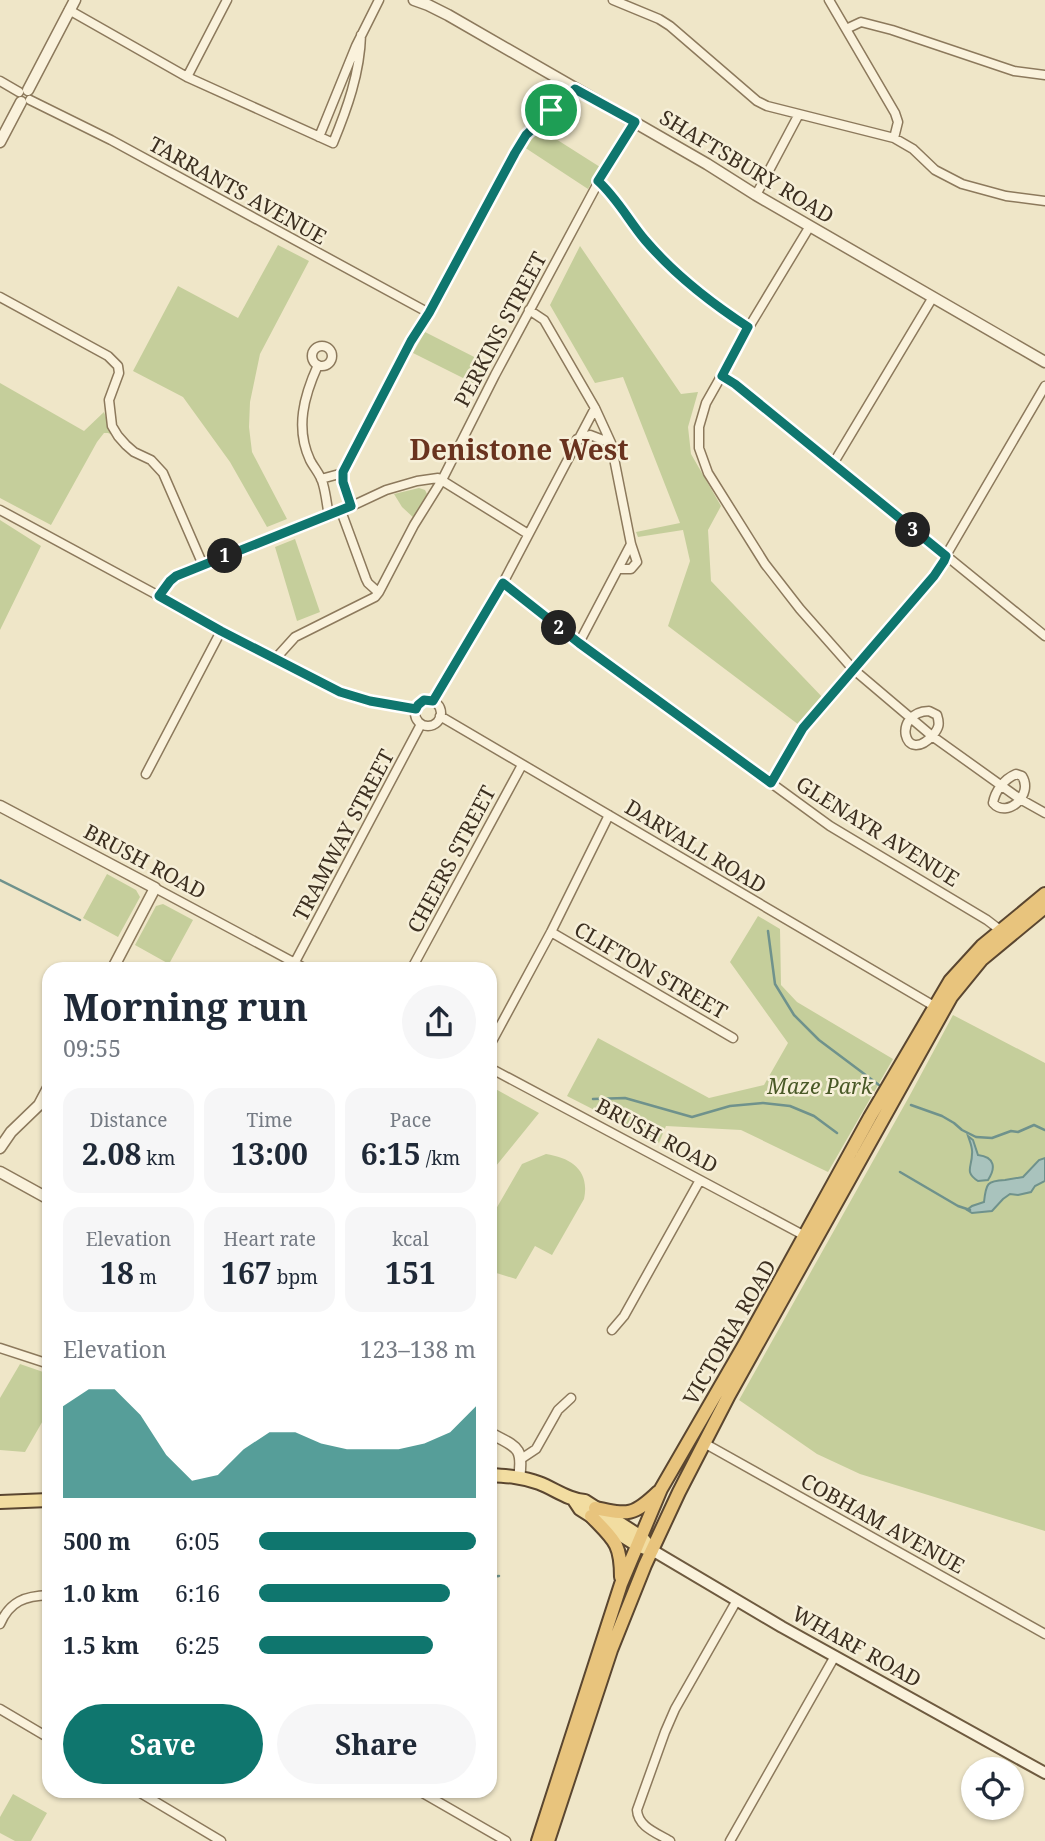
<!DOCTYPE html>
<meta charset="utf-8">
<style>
:root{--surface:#fff;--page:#f6f6f7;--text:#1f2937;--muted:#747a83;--accent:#0f766e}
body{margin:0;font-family:"Noto Serif",serif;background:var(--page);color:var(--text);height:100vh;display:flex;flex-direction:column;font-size:26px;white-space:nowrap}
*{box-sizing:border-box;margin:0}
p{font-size:23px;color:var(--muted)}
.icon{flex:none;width:38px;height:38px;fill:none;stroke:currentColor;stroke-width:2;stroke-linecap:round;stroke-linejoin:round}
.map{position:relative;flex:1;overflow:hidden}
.side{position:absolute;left:42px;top:962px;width:455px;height:836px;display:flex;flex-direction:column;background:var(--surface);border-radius:21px;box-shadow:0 2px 5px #0004}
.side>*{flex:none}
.fabs{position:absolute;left:961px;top:1757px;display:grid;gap:14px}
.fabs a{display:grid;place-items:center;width:63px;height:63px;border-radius:50%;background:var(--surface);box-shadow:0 2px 5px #0004;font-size:35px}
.pin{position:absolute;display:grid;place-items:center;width:60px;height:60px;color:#fff;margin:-30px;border:4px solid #fff;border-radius:50%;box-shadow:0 2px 7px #0007}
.km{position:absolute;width:35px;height:35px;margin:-18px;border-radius:50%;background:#222;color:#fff;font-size:19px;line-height:35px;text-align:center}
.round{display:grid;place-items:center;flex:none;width:74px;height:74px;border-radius:37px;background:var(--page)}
.overview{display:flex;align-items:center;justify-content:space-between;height:119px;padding:0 21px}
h1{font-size:38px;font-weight:700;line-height:52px}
.stats{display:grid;grid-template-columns:repeat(3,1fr);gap:10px;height:119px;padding:7px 21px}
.stats div{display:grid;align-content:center;border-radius:18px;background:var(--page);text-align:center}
.stats b{font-size:30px;font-weight:700}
.stats small{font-size:19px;font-weight:400}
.stats p{font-size:19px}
.chart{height:196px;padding:14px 21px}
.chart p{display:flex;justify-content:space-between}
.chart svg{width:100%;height:126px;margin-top:7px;fill:var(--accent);opacity:.7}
.cta{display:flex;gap:14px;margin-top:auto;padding:14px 21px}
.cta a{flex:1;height:80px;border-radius:42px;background:var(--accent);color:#fff;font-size:28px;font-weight:700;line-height:80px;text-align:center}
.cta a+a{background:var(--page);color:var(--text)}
ul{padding:0 21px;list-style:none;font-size:23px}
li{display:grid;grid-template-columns:112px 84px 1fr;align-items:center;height:52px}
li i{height:18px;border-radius:9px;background:var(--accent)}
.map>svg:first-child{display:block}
.green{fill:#c5ce9b}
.water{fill:#a9c3bd;stroke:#6f928c;stroke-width:2}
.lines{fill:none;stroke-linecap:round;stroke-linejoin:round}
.stream{stroke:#6f928c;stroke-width:2.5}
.minor-casing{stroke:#8c795c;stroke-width:11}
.tertiary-casing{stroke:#8c795c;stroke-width:13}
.secondary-casing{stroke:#6e5a3f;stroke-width:14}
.primary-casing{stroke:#5a4630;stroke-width:16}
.trunk-casing{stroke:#5a4630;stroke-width:16}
.minor{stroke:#faf2dc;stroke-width:8}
.tertiary{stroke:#faf2dc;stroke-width:10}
.secondary{stroke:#faf2dc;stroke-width:10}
.primary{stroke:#f2dda1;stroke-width:12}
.trunk{stroke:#e8c47d;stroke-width:12}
.route-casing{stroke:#fff;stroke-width:14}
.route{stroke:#0f766e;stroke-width:9}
.labels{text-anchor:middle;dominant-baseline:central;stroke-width:5;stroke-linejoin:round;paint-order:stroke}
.street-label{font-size:21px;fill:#3c2f20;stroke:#f6efd8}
.park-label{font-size:21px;font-style:italic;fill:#495927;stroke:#f6efd8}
.district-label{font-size:28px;font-weight:bold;fill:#69331f;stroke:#f6efd8}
</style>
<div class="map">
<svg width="1045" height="1841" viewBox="0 0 1045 1841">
<rect width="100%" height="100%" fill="#efe6c8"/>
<path class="green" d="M537,127L600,167L588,189L524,147Z
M278,245L309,261L260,354L250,402L249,427L252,452L287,519L267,527L230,462L183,397L133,371L178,286L238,318Z
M580,246L681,394L698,392L688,427L691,454L721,506L708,530L711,581L826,701L803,728L668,626L690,561L683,530L638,537L636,532L680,523L623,377L595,383L550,305Z
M425,332L490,365L479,386L413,353Z
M0,383L84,431L104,412L112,435L108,433H104L97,442L51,525L0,498Z
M419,488L425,490L427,494L415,519L402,507L394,494Z
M0,520L41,546L0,630Z
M295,539L320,612L297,621L275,547Z
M107,874L136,890L140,897L118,937L83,918Z
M163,904L193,920L169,964L135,945L156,906Z
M758,916L780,929L781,985L797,1002L893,1059L828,1172L741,1130L666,1126L659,1143L567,1096L598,1038L709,1098L764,1085L788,1043L730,962Z
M953,1015L1045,1063V1531L860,1474L817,1454L739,1400L910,1095Z
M490,1086L539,1113L496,1166L490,1170Z
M546,1154C572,1158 590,1171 584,1199L552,1255L535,1246L516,1279L490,1271V1214L496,1209L522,1164Z
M20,1364L49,1374V1410L25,1452L0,1450V1398Z
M13,1794L47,1813L31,1841H15L0,1833V1817Z"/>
<path class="water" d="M968,1136L973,1140L978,1155C995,1157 996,1168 988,1180L978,1181C964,1172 972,1167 972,1154C973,1148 970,1142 968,1136Z
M1045,1158V1181L1035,1186L1031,1192L1018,1195L1010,1194L1003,1199L992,1211L972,1213L967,1210L972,1206L984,1202C986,1183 987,1181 1005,1180C1011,1179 1017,1178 1023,1177L1039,1160Z"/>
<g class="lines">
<path class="stream" d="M0,880L80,920
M768,931L775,984L794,1015L819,1040L879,1085
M593,1099L625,1098L692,1117L730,1106L763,1103L790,1106L814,1116L837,1133
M911,1105L942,1116L954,1123L962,1130L976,1137L992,1138L1011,1131L1018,1132L1034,1125L1045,1130
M900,1172L958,1206L970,1210
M490,1577L499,1576"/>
<g class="minor-casing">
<path id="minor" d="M613,0L659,19L670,26L757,101L767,106L894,138L913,149L935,170L962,184L1006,196L1045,201
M829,0L895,113L898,122L894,138
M69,10L187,77L333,143C347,109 360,73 361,35
M846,29L861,22L892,30L1014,71L1045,75
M187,77L227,0
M0,81L19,92
M30,100L111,140L429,313
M319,137L356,46L379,0
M599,181C617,198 629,221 645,240C674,274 711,303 749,327
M756,195L799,114
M810,226L749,327L706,403L699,427V448L708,473L765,564L800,609L853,669L932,736L1020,799L1045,813
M0,297L108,356L118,366L119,373L109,400L112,426L118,436L126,445L134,452L151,460L163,473L203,565
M529,310L544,320L595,408L606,432L611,443L631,544L637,562L631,569H619
M312 356a10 10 0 1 1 20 0a10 10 0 1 1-20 0Z
M318,365C304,396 295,428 310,460C314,468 321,475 323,484C326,494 327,506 329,516
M722,376L735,384L1045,636
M577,439L590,435L611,443
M833,464L933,297
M321,479L343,473
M351,506L343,483V473L411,341L429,313L515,153L526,135L575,89
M0,510L159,596L221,631L276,658L340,692L370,701L416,709
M341,511L366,579L368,583L378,592
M503,583L579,643L830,826L987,920L1000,930
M159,596L166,586L175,576L341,511L386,490L417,481L438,478L528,534
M579,643L631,544
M276,658L295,637L375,597L379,592L414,525L442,480L495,375L599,181L635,123
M415 713a13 13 0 1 1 26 0a13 13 0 1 1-26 0Z
M433,701L503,583L595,408
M929,711L937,715C940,724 939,728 933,735C904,767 891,712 929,711Z
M440,716L934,1006
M146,774L221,631
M1016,774L1022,776C1034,795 1007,819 993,803C995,791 1004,779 1016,774Z
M771,783L803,728L934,576L1045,386
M155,888L308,970
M551,932L733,1038
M295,962L421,724
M411,970L522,765
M490,1045L551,932L609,815
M490,1068L805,1236
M612,1330L624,1316L700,1180
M0,1348L49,1364
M704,1443L1045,1634
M521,1459L536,1449L558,1410L571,1398
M0,1624C10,1601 25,1596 49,1595
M0,1709L49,1738
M139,1792L221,1841
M421,1792L506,1841
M670,1841C657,1833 638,1827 637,1810L665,1732L675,1709L737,1600
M730,1841L835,1656"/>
</g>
<g class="tertiary-casing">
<path id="tertiary" d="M414,0L428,5L448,15L707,164L756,195L1045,362
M28,90L75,0
M0,142L21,102
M0,806L155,888L112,970
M0,1148L11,1132L39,1105L49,1086
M0,1172L49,1199
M490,1433C516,1447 524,1446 519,1478"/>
</g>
<g class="secondary-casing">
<path id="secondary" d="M652,1550L782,1627L1045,1773"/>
</g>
<g class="primary-casing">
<path id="primary" d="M490,1475C507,1476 523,1477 539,1483C555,1489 568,1500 585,1501L641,1537L652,1550
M574,1500L580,1509L637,1545L645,1548
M0,1502L49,1500"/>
</g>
<g class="trunk-casing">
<path id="trunk" d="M595,1508C629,1515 633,1516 658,1492
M591,1516C614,1540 621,1543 621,1577
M538,1841L621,1584L661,1489L746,1342L870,1117L950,981L982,946L1045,894
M548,1841L611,1650L645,1565L679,1492L729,1395L951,997L982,959L1045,907"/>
</g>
<use href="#minor" class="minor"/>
<use href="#tertiary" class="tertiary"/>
<use href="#secondary" class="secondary"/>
<use href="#primary" class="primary"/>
<use href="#trunk" class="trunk"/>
</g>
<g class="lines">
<g class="route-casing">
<path id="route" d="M575,89L635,122L598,181C617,198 629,221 645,240C674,274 711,303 748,327L722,376L735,384L946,556L944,561L934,576L803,728L771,783L579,643L503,583L433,701L424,700L418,705L416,709L370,701L340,692L221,631L159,596L170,581L176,576L351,506L343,482V472L411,341L429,313L515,153L526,135Z"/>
</g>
<use href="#route" class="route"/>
</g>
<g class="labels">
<g class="street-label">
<text transform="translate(747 166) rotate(31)">SHAFTSBURY ROAD</text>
<text transform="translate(238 190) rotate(29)">TARRANTS AVENUE</text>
<text transform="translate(500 329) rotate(-62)">PERKINS STREET</text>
<text transform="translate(878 831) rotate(32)">GLENAYR AVENUE</text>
<text transform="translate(343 835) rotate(-62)">TRAMWAY STREET</text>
<text transform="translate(696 846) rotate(31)">DARVALL ROAD</text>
<text transform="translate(451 859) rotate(-62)">CHEERS STREET</text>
<text transform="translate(145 861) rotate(28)">BRUSH ROAD</text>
<text transform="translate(651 970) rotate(30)">CLIFTON STREET</text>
<text transform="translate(657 1135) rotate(28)">BRUSH ROAD</text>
<text transform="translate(729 1332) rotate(-60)">VICTORIA ROAD</text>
<text transform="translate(883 1523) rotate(29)">COBHAM AVENUE</text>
<text transform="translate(857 1646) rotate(29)">WHARF ROAD</text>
</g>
<g class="park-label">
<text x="820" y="1086">Maze Park</text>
</g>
<g class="district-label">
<text x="519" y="449">Denistone West</text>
</g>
</g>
</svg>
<div class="fabs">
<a><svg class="icon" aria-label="locate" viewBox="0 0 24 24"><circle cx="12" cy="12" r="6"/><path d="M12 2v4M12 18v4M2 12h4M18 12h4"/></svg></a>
</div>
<div class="pin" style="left:551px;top:110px;background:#1e9e55"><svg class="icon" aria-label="arrive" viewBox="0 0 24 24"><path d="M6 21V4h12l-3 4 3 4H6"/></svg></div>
<b class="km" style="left:225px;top:556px">1</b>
<b class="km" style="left:559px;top:628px">2</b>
<b class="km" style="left:913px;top:530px">3</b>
<section class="side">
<div class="overview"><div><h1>Morning run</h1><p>09:55</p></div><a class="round"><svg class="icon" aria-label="share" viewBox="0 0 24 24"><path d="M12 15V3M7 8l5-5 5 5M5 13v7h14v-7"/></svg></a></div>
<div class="stats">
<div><p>Distance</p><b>2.08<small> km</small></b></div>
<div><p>Time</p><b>13:00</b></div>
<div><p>Pace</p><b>6:15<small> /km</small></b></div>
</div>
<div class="stats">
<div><p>Elevation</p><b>18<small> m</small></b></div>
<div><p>Heart rate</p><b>167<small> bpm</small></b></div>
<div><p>kcal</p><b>151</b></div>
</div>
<div class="chart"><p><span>Elevation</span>123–138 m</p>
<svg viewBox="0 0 160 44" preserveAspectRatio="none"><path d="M0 44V12L10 6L20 6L30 15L40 29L50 38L60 36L70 27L80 21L90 21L100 25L110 27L120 27L130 27L140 25L150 21L160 12V44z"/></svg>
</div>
<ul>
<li><b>500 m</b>6:05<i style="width:100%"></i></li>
<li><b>1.0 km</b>6:16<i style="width:88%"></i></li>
<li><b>1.5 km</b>6:25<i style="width:80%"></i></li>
</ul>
<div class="cta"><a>Save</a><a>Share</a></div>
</section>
</div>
